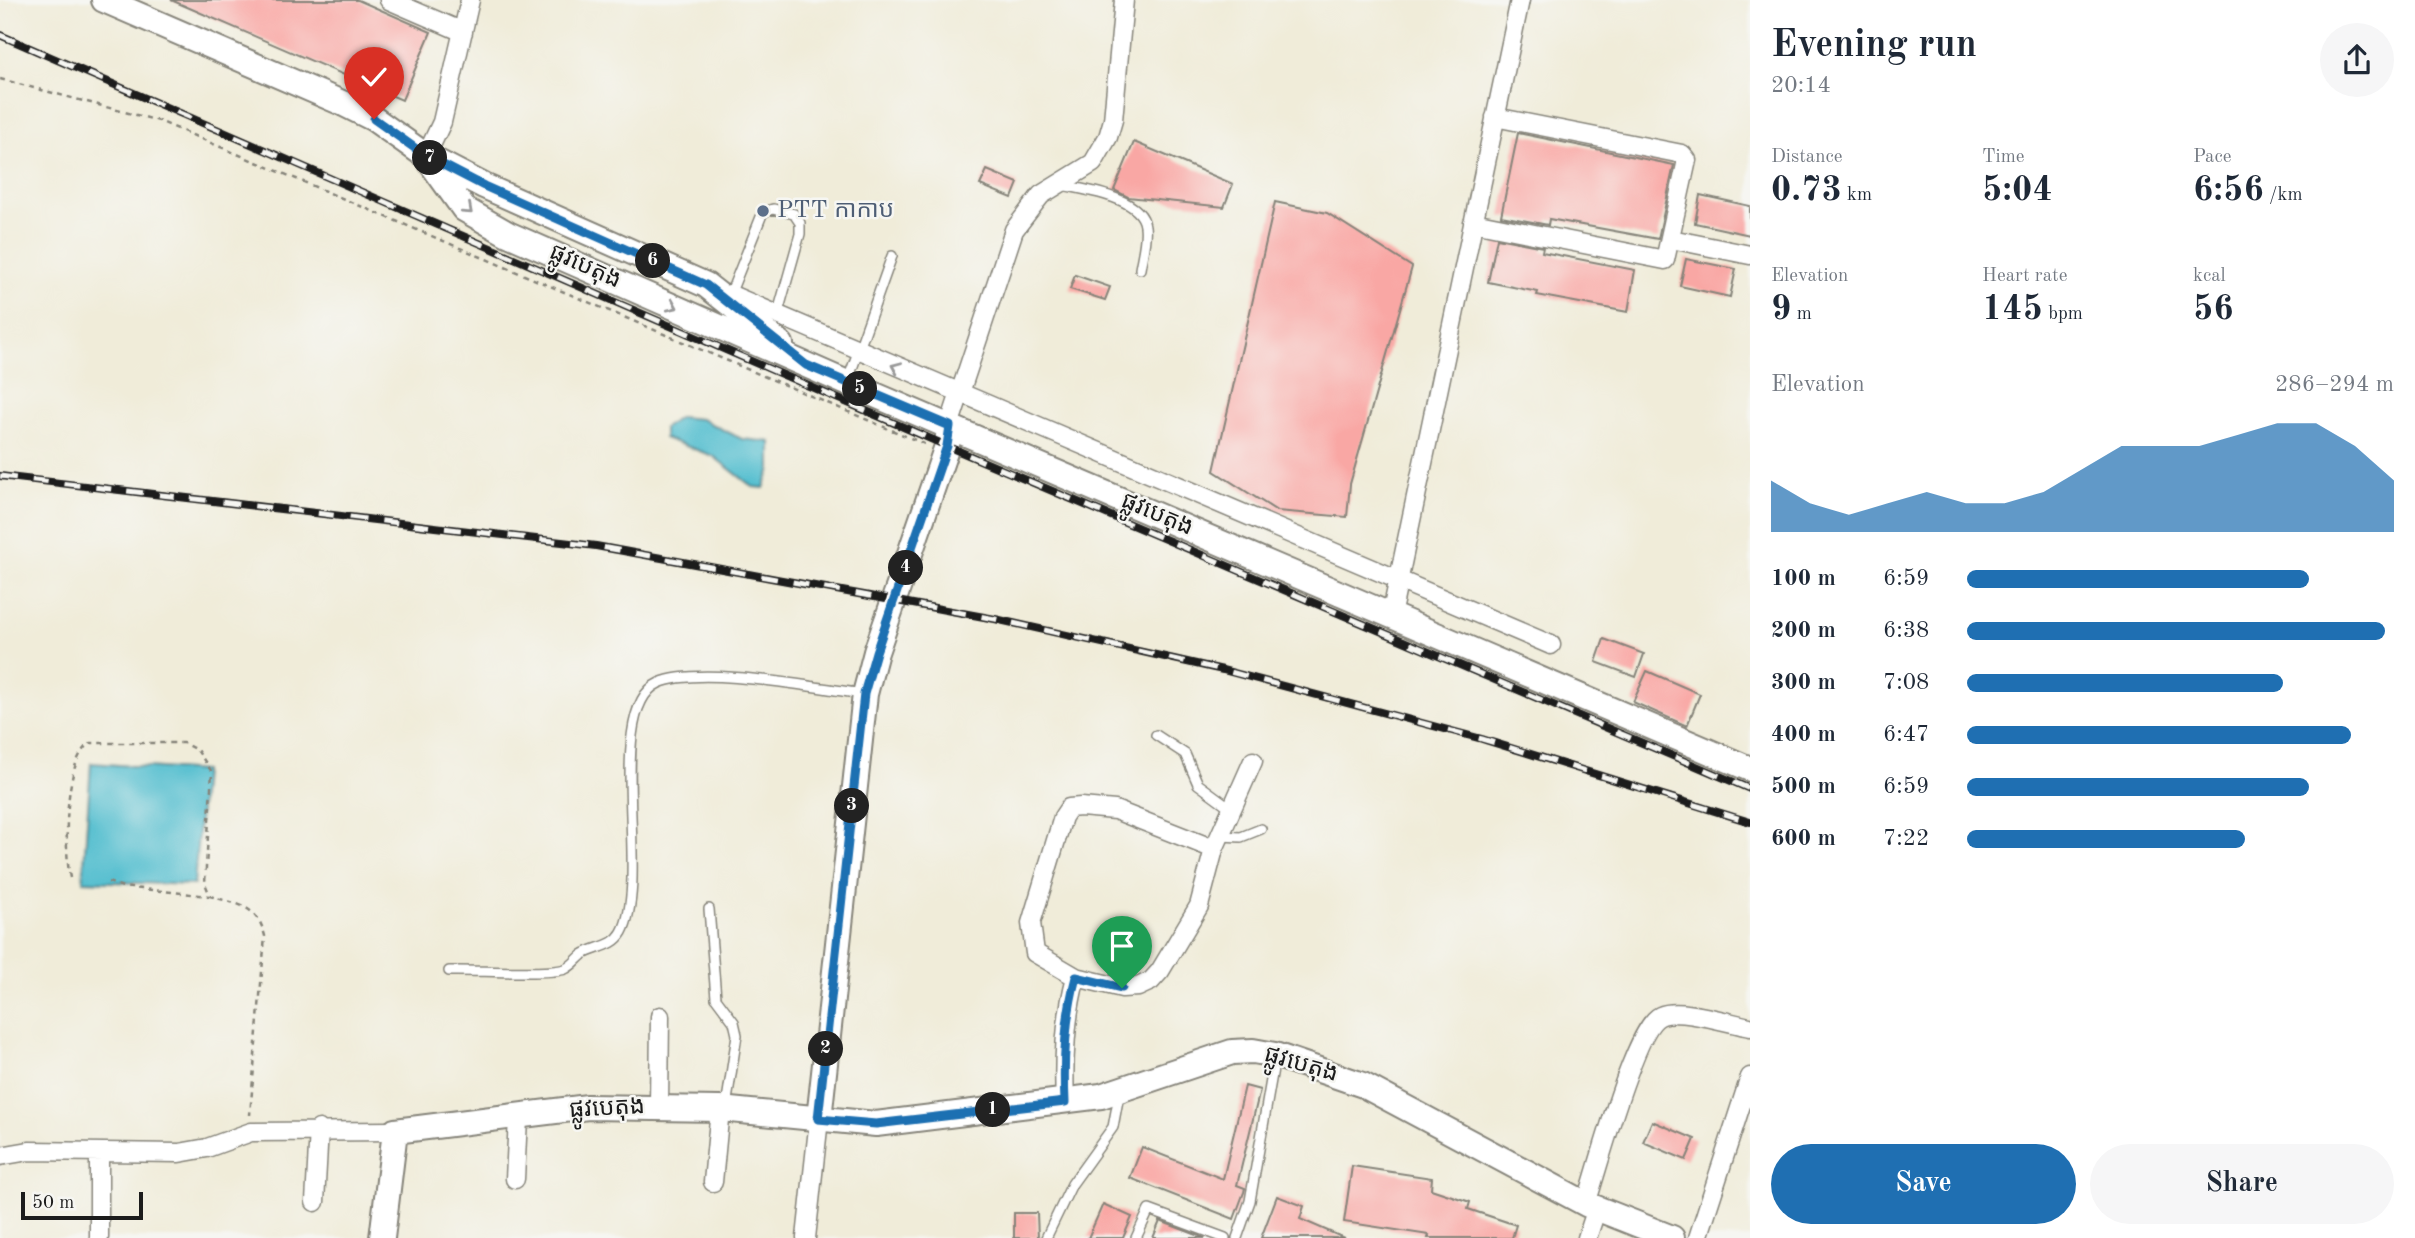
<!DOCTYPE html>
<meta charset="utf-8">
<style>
:root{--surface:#fff;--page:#f6f6f7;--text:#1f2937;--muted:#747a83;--accent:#1f6fb2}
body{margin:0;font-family:"Old Standard TT","Noto Sans Khmer",serif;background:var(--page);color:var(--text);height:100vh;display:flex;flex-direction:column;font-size:26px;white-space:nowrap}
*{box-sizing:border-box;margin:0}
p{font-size:23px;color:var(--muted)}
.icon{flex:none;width:38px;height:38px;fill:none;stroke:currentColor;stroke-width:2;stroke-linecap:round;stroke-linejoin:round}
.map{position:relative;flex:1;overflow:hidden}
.sheet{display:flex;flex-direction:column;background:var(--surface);width:665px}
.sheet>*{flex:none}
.scale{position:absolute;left:21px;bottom:18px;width:122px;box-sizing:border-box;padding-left:7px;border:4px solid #1c1c1c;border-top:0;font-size:19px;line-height:24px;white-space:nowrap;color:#1c1c1c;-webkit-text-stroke:5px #f6f6f2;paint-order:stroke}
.pin{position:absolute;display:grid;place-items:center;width:60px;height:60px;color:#fff;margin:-72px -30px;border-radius:50% 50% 50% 0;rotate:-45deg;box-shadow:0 0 7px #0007}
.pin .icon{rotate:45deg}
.km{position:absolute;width:35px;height:35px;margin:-18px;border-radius:50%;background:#222;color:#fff;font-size:19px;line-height:35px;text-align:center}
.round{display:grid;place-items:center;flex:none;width:74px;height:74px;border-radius:37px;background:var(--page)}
.summary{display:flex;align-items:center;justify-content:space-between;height:119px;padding:0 21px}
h1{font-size:38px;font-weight:600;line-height:52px}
.metrics{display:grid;grid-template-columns:repeat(3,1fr);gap:10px;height:119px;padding:7px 21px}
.metrics div{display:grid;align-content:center}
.metrics b{font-size:35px;font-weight:600}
.metrics small{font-size:19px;font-weight:400}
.metrics p{font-size:19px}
.chart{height:196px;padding:14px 21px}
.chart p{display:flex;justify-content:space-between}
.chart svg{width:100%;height:126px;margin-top:7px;fill:var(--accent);opacity:.7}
.primary-button{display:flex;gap:14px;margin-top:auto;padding:14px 21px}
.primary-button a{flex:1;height:80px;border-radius:42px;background:var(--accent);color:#fff;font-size:28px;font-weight:600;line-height:80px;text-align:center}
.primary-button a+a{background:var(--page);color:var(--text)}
ul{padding:0 21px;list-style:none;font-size:23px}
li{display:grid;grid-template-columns:112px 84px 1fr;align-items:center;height:52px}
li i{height:18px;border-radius:9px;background:var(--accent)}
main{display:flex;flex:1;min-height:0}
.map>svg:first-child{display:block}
.water{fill:#53becf;stroke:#386d76;stroke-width:2}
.building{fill:#f9a7a4}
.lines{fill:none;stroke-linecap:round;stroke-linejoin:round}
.lane-casing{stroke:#86847a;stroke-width:12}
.street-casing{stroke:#86847a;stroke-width:21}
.secondary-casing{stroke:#86847a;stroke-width:28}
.path{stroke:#86847a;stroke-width:2.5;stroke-dasharray:5 5;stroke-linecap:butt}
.lane{stroke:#fff;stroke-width:9}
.street{stroke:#fff;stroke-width:18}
.secondary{stroke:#fff;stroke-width:24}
.rail-casing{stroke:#1c1c1c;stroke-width:8}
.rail{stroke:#f6f6f2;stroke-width:5;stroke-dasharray:16;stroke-linecap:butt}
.oneway{stroke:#999}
.route-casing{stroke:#fff;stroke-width:14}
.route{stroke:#1f6fb2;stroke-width:9}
.service-dot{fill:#5c6f8a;stroke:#f6f6f2;stroke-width:2.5}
.labels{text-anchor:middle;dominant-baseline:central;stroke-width:5;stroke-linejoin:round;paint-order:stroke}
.service-label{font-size:24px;fill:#4e5e75;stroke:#f6f6f2;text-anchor:start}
.street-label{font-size:24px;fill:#1c1c1c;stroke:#f6f6f2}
</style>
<main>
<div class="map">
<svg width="1750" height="1238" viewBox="0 0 1750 1238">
<rect width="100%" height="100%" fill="#f6f6f2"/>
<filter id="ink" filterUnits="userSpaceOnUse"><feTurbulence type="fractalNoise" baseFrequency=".0143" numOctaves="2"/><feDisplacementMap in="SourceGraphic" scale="14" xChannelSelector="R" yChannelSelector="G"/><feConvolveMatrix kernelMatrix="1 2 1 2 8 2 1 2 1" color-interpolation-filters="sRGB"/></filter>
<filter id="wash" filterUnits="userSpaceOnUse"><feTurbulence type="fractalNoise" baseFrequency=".00686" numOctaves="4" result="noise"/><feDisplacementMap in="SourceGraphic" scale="28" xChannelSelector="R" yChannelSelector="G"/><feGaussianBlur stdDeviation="1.57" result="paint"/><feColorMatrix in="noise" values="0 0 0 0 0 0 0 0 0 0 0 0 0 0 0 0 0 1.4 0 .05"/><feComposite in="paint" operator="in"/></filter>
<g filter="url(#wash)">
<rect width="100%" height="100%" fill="#f0ecd9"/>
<path class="water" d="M680,417L701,419L742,439L771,442V469L764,488L753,487L713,456L664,438V428Z
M91,763L203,771L194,885L83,881Z"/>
<g id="blocks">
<path class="building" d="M171,0H358L431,32L402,100Z
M1518,133L1674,165L1658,239L1549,219L1548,225L1501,216Z
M1134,142L1233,184L1224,207L1128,197L1114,190Z
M987,170L1018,183L1012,198L980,185Z
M1700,195L1750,206V235L1695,223Z
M1275,202L1327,213L1412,267L1350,484L1347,517L1277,511L1214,471Z
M1497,238L1543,247L1542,252L1635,270L1628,312L1537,295L1538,292L1488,282Z
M1686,259L1736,269L1730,297L1680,286Z
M1075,275L1110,287L1105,300L1070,289Z
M1604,639L1644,654L1636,677L1596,662Z
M1647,671L1700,694L1687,726L1633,702Z
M1245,1086L1260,1090L1237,1185L1245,1188L1244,1192L1234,1219L1130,1178L1142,1147L1223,1179Z
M1652,1121L1695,1139L1686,1160L1643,1142Z
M1352,1166L1432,1178L1431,1189L1470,1202L1468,1209L1516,1225L1512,1238H1428L1429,1235L1344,1222Z
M1277,1196L1304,1206L1300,1219L1344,1238H1261Z
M1103,1204L1132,1217L1123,1238H1088Z
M1014,1213H1037L1038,1238H1014Z
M1160,1221L1205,1238H1153Z"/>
</g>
</g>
<g filter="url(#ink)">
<use href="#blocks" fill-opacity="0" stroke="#86847a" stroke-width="2"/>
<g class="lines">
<g class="lane-casing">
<path id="lane" d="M1062,185C1084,190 1142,197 1145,226C1147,239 1142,256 1140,269
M729,297L763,212L773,209L794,214L800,223V234L777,316
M848,380L892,256
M1156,735L1185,754L1198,784L1232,809
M1220,836L1241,837L1261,829
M709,909L716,998L734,1022L737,1035L726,1107
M449,971C471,970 550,975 565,969C572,966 576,960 582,955C595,946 613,948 622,932C651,878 603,708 659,683C701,665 815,688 864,694
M1046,1238L1072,1184L1113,1127L1119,1095
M1136,1238L1149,1210L1225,1238
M1237,1238L1250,1201L1275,1057"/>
</g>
<g class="street-casing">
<path id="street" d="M389,0L463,32
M426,156L442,122L470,0
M1473,222L1665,260L1687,160L1682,154L1495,117
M1671,239L1750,255
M729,294L1551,645
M949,426L1014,230L1041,195L1093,163L1108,137L1113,120L1124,0
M1391,616L1520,0
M1081,807L1115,810L1214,849L1199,906L1160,971L1151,981L1138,987L1122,988L1076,977L1035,953L1031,923L1063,817L1069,808Z
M1214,849L1253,761
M1065,1102C1063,1060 1065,1018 1076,977
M659,1106L660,1016
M0,1156L29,1151L179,1153L207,1148L251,1132L395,1131
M515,1179L518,1118
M713,1182L720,1109
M315,1202L319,1129
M1586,1204C1597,1171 1635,1027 1660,1016C1680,1007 1728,1023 1750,1027
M99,1238V1153
M806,1238L819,1119
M1587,1238L1597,1208
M1698,1238L1750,1077"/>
</g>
<g class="secondary-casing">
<path id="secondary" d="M104,0L342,103L374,119L426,156L484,186L706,285L781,344
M426,156L464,209L508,234L847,383L1750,769
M819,1119L865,694L876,652L947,446L949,426
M382,1238L395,1131L588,1107L720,1109L876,1124L1101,1096L1232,1052L1253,1051L1275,1055L1363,1085L1586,1204L1672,1238"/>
</g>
<path class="path" d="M0,79L159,121L927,445
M70,878C64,849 64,759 90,743H183L197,750L212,772L205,883L210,896C238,905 257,904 265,936L250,1115
M108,882L123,887L210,896"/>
<use href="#lane" class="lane"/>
<use href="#street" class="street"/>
<use href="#secondary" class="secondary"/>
<g class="rail-casing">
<path id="rail" d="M0,35L947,446L1750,789
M0,476L596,546L995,619L1223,670L1482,739L1750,822"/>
</g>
<use href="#rail" class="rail"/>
</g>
<defs><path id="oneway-chevron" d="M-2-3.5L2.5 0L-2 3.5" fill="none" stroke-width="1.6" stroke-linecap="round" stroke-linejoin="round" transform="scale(1.75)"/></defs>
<g class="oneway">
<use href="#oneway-chevron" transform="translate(468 210) rotate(42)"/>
<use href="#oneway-chevron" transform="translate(673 306) rotate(24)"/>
<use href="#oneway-chevron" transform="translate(896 367) rotate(-157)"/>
</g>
</g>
<g class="lines" filter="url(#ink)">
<g class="route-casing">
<path id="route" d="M374,119L426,156L484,186L706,285L806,365L950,426L947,446L876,652L864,694L818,1119L876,1124L1065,1102C1063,1060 1065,1018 1076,977L1122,988"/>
</g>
<use href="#route" class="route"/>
</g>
<circle class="service-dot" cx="763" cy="211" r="7"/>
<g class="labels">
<g class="service-label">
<text x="777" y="211">PTT កាកាប</text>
</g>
<g class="street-label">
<text transform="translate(585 267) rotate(24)">ផ្លូវបេតុង</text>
<text transform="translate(1157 515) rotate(23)">ផ្លូវបេតុង</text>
<text transform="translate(1301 1065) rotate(16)">ផ្លូវបេតុង</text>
<text transform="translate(607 1109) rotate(-3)">ផ្លូវបេតុង</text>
</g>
</g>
</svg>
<div class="scale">50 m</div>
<div class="pin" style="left:1122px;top:988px;background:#1e9e55"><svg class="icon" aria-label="arrive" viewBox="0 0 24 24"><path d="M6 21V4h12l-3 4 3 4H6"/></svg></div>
<div class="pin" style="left:374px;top:119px;background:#d93025"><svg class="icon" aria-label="check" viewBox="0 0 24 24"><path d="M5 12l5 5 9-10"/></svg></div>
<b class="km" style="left:993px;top:1110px">1</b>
<b class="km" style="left:826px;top:1049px">2</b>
<b class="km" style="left:852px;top:806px">3</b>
<b class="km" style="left:906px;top:568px">4</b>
<b class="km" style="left:860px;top:389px">5</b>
<b class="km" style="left:653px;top:261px">6</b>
<b class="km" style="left:430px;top:158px">7</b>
</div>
<section class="sheet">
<div class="summary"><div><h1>Evening run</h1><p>20:14</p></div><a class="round"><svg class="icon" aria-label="share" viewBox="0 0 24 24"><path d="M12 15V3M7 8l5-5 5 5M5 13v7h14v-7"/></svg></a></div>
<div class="metrics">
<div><p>Distance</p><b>0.73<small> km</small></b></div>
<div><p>Time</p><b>5:04</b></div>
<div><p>Pace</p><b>6:56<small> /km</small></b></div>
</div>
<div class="metrics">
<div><p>Elevation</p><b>9<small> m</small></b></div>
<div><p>Heart rate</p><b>145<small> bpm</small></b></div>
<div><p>kcal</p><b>56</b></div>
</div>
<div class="chart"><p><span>Elevation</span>286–294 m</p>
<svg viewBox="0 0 160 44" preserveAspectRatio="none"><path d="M0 44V26L10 34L20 38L30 34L40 30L50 34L60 34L70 30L80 22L90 14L100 14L110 14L120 10L130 6L140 6L150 14L160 26V44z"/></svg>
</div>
<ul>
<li><b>100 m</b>6:59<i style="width:80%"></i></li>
<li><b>200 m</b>6:38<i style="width:98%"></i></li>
<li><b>300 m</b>7:08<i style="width:74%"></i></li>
<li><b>400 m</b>6:47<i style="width:90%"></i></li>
<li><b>500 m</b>6:59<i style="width:80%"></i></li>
<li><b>600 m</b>7:22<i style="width:65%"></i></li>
</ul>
<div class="primary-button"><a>Save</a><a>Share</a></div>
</section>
</main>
